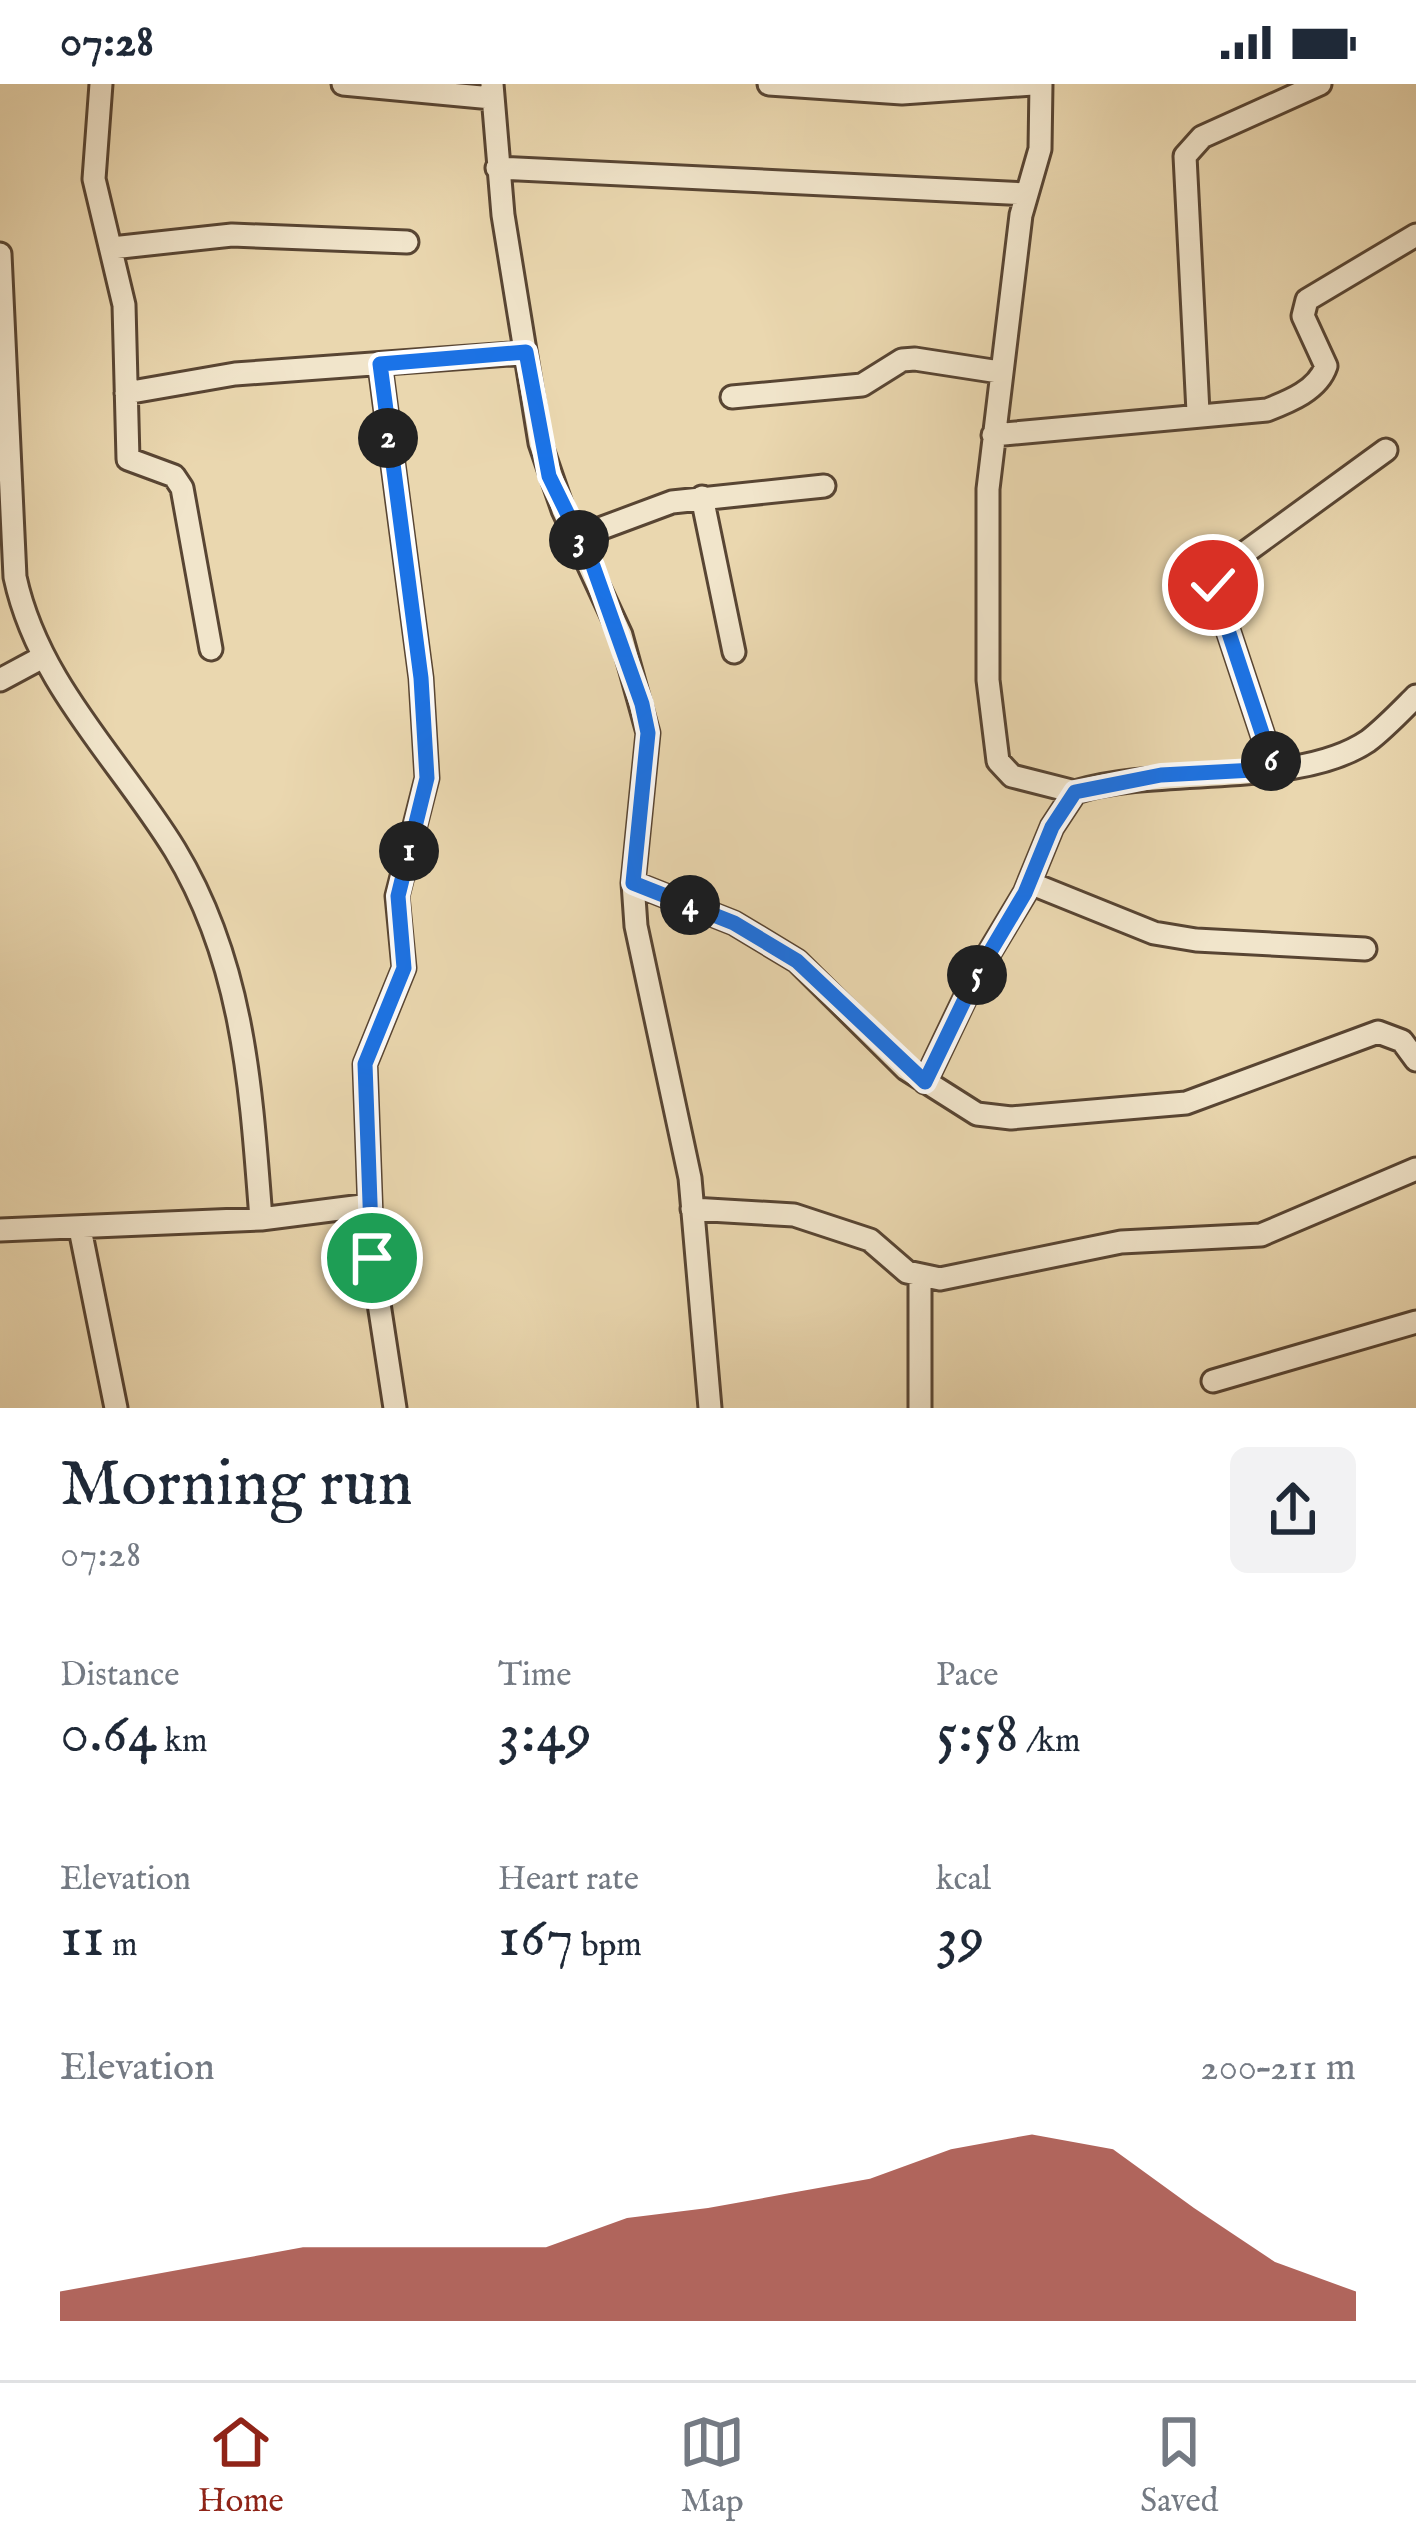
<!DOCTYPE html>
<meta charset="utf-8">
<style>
:root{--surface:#fff;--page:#f2f2f3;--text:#1f2937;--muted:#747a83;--line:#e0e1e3;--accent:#8f2418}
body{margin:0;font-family:"IM FELL English",serif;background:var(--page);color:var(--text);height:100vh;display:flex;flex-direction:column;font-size:45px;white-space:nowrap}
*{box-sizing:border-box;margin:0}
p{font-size:39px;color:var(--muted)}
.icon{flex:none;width:66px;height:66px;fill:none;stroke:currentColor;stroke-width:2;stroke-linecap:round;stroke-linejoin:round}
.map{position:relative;height:1324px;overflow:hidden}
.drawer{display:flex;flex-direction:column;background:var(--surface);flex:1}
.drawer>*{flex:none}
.pin{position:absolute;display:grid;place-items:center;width:102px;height:102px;color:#fff;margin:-51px;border:6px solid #fff;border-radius:50%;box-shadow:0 3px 12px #0007}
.km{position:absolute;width:60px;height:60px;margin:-30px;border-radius:50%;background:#222;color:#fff;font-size:33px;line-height:60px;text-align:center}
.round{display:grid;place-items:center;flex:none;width:126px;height:126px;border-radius:18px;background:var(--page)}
.summary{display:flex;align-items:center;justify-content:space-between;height:204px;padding:0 60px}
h1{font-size:66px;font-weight:600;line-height:90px}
.metrics{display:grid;grid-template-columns:repeat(3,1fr);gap:18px;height:204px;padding:12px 60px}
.metrics div{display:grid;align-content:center}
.metrics b{font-size:60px;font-weight:600}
.metrics small{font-size:33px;font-weight:400}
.metrics p{font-size:33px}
.chart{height:336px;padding:24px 60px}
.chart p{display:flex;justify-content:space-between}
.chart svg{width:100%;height:216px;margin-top:12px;fill:var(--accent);opacity:.7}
.status{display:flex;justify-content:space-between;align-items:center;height:84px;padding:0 60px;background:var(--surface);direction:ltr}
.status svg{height:33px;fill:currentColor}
.dock{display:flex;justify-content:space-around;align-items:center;height:168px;border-top:3px solid var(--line);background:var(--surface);font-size:33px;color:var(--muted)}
.dock a{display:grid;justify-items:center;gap:6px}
.dock .on{color:var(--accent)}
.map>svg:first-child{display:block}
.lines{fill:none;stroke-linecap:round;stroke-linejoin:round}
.street-casing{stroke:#584533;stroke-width:27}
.street{stroke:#f1e5cb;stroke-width:21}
.route-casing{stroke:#fff;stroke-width:24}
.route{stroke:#1a73e8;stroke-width:15}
</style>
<div class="status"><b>07:28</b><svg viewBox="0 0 49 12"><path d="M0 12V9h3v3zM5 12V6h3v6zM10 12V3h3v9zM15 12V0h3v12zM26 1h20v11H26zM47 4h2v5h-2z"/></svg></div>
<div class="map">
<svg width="1416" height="1324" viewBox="0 0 1416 1324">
<rect width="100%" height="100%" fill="#ead7af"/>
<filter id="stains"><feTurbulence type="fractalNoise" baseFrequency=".00167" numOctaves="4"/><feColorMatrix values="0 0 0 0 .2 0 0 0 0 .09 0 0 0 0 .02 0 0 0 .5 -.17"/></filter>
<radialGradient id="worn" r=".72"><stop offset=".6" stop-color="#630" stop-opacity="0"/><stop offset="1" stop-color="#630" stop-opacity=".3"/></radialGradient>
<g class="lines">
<g class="street-casing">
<path id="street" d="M101,0L94,95L124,221L128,375L174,392L182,404L211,565
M343,0L492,14
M492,0L503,131L540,359L563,426L621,551L648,649L633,799L636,842L690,1094L710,1324
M769,0L902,9L1033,0
M1041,0L1040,65L1021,131L988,405V596L998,677L1012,692L1075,708
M497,84L1027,110
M112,164L232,151L407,158
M0,170L15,493C38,600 119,675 175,766C244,880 251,1005 261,1135
M380,281L421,594L427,694L397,812L404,884L365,980L372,1174L395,1324
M126,309L235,290L525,269
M732,313L862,301L902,276L915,275L999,288
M1198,328L1185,72L1202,53L1320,0
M993,351L1267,326C1290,317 1318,306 1326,282L1303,232L1307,216L1416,151
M702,413L734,568
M578,453L672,418L824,402
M0,596L41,574
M1274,685L1213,501L1217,489L1386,366
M633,799L734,839L797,877L906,985L977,1030L1011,1034L1186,1019L1378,948L1402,957L1416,976
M1030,799L1154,849L1196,856L1365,865
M925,998L977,889L1025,809L1052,743L1075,708C1161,681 1297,705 1368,657C1385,644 1401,627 1416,612
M692,1125L794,1131L870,1156L907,1188L940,1195L1121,1158L1261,1151L1416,1085
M80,1145L116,1324
M0,1146L261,1135L370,1121
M920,1193V1324
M1213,1297L1416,1238"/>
</g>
<use href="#street" class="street"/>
</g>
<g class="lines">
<g class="route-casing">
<path id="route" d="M372,1174L365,980L404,884L398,812L427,694L421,594L380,280L526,268L549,392L593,482L642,620L648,649L633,799L734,839L797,877L925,998L977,890L1025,809L1052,743L1075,708L1161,691L1274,685L1213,501"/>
</g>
<use href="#route" class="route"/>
</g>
<rect width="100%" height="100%" filter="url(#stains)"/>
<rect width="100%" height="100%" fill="url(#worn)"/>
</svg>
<div class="pin" style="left:372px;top:1174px;background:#1e9e55"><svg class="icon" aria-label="arrive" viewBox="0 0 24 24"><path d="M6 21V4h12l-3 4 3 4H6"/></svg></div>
<div class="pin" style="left:1213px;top:501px;background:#d93025"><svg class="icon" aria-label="check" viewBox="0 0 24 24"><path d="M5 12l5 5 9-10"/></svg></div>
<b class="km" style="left:409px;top:767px">1</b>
<b class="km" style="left:388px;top:354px">2</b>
<b class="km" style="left:579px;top:456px">3</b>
<b class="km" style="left:690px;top:821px">4</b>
<b class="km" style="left:977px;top:891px">5</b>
<b class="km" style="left:1271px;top:677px">6</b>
</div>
<section class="drawer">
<div class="summary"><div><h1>Morning run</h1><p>07:28</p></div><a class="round"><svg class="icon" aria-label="share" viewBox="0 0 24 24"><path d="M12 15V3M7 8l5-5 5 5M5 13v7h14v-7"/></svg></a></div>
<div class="metrics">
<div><p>Distance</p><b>0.64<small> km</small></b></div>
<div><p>Time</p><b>3:49</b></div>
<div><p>Pace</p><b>5:58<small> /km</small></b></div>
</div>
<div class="metrics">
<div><p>Elevation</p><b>11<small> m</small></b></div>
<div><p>Heart rate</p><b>167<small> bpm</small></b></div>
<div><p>kcal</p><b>39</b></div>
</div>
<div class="chart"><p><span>Elevation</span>200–211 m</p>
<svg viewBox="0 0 160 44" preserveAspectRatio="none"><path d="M0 44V38L10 35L20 32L30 29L40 29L50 29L60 29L70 23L80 21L90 18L100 15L110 9L120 6L130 9L140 21L150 32L160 38V44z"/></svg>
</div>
</section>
<nav class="dock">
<a class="on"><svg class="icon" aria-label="home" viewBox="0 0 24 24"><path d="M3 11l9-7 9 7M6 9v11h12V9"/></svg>Home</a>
<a><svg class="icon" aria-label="map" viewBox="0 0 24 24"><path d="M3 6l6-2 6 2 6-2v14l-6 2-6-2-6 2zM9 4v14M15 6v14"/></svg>Map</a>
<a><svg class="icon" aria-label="saved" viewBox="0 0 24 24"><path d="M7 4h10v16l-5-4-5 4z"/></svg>Saved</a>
</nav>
